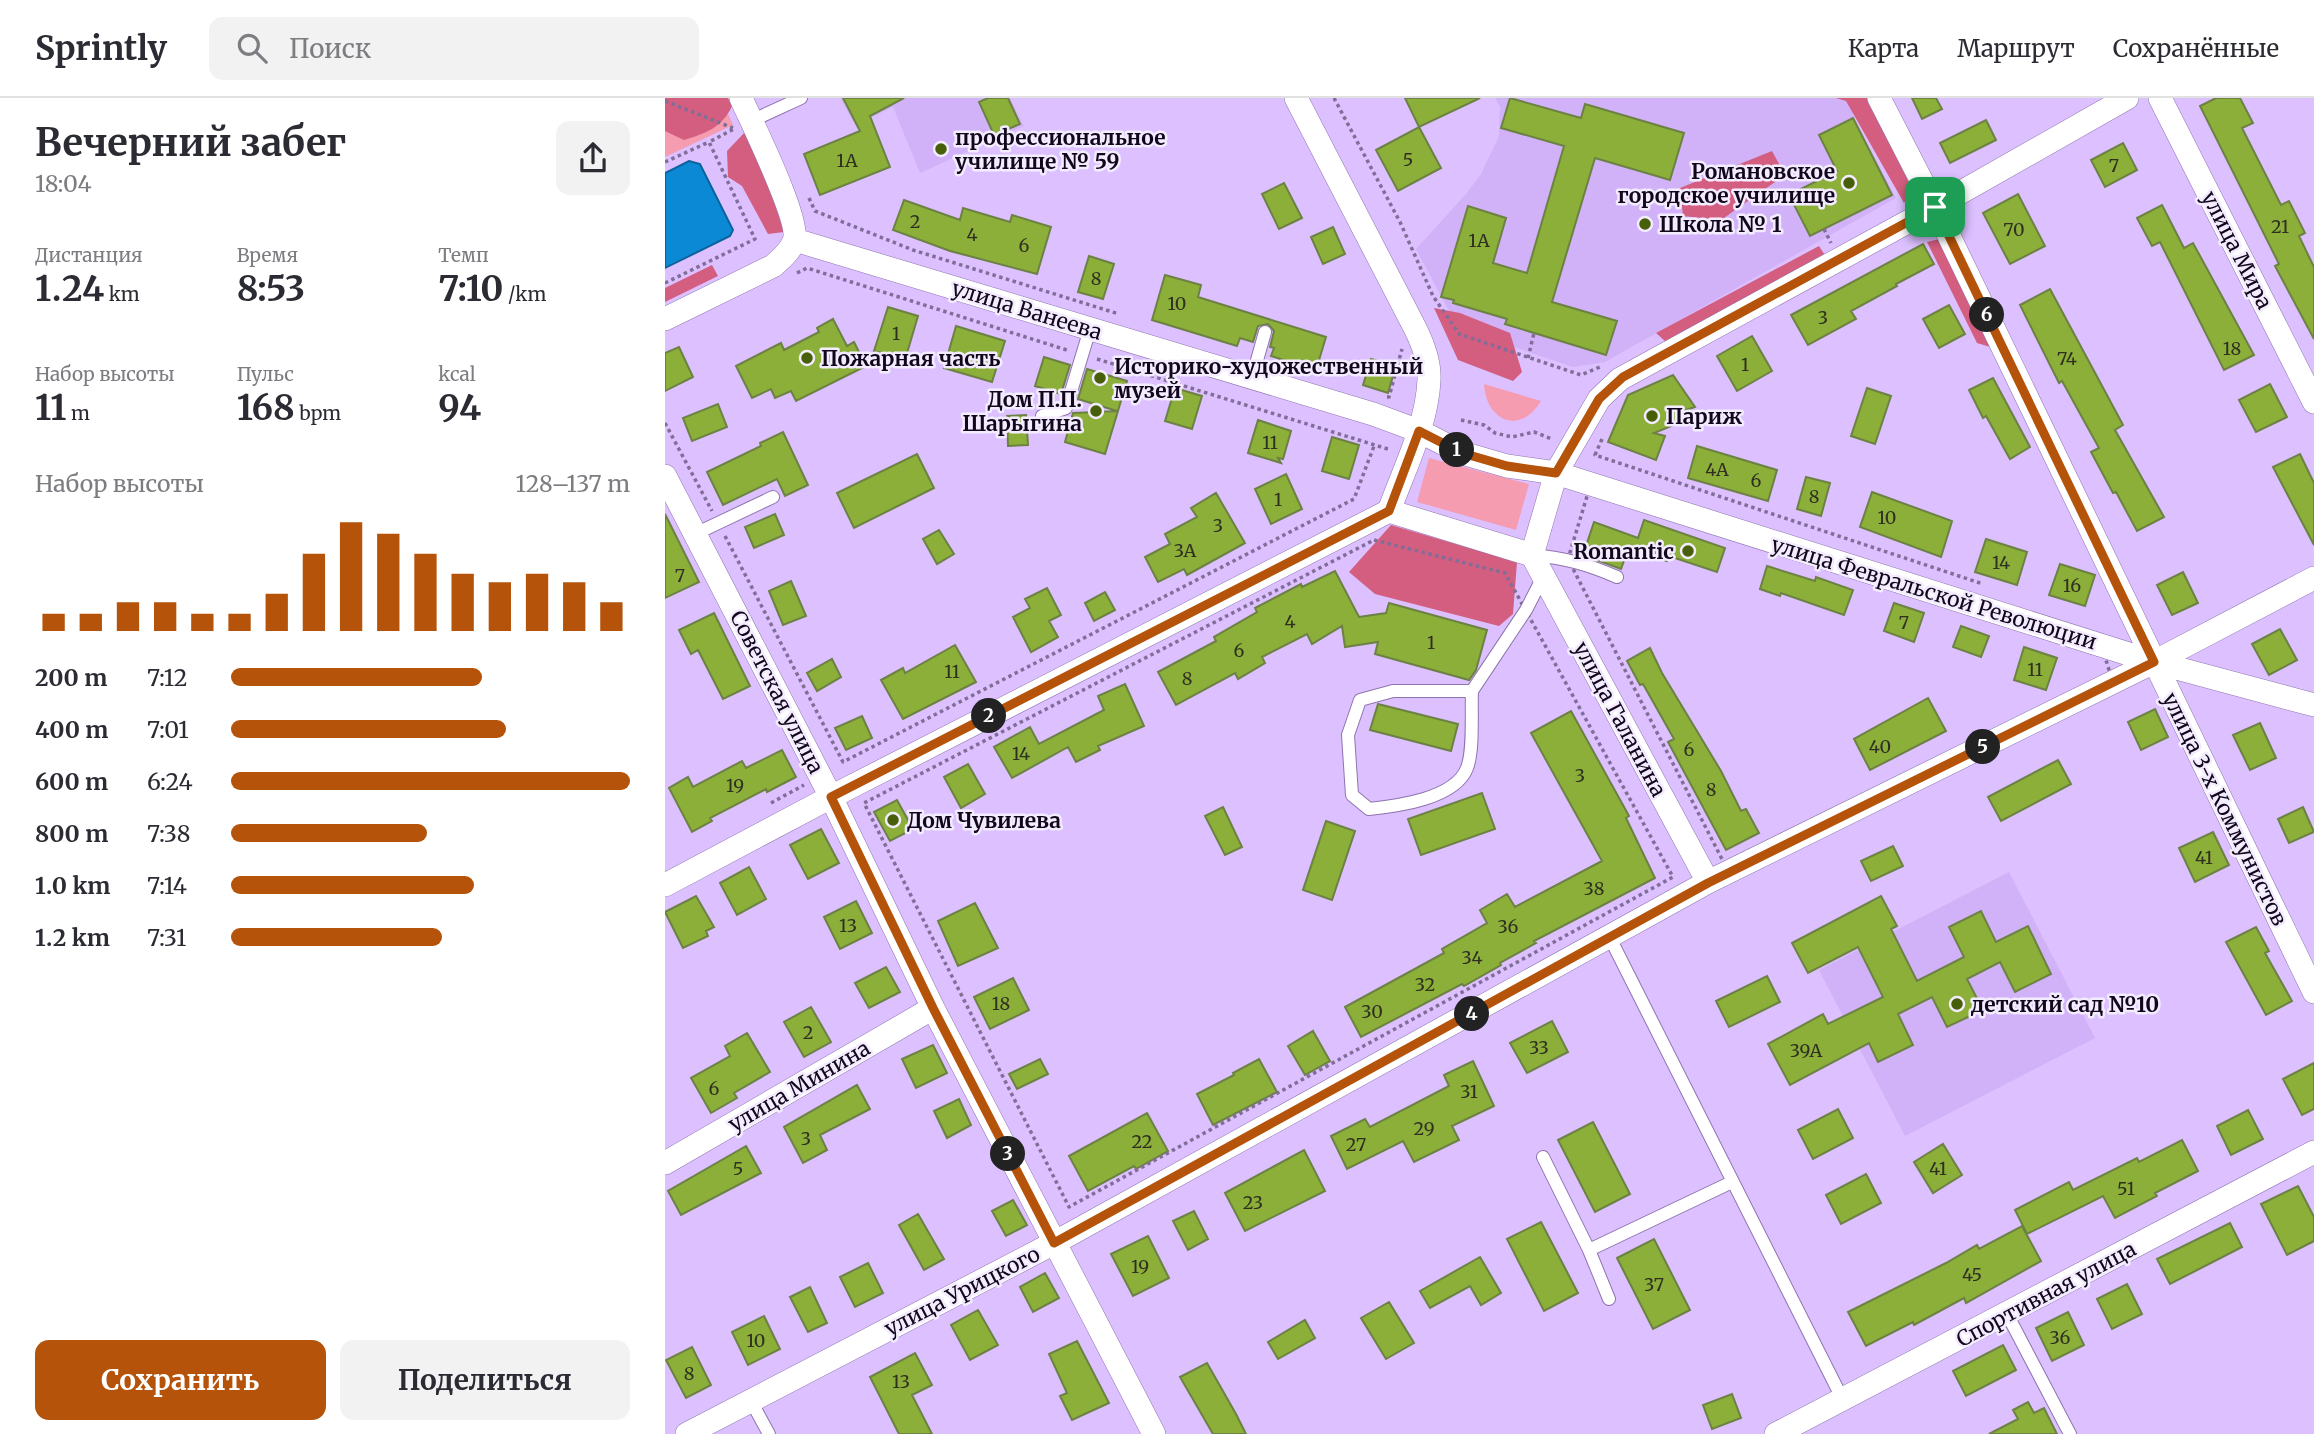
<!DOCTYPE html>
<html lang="ru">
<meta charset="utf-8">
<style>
:root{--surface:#fff;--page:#f2f2f3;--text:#2b2b33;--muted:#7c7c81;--line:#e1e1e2;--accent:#b45309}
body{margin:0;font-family:Merriweather,serif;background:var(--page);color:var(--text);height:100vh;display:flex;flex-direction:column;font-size:26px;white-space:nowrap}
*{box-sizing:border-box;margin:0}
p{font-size:23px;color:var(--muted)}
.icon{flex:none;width:38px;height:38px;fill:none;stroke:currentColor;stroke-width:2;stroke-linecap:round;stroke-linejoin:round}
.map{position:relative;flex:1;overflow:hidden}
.details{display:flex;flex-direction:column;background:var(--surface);width:665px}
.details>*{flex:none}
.pin{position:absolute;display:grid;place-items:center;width:60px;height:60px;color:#fff;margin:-30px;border-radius:14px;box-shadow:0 4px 10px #0006}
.km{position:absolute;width:35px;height:35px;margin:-18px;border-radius:50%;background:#222;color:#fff;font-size:19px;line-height:35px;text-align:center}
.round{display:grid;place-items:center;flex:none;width:74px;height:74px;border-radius:14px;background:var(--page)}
.overview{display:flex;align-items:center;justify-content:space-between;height:119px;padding:0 35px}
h1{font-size:38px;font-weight:700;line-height:52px}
.stats{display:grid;grid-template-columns:repeat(3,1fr);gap:10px;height:119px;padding:7px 35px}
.stats div{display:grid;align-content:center}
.stats b{font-size:35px;font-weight:700}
.stats small{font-size:19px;font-weight:400}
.stats p{font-size:19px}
.chart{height:196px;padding:14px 35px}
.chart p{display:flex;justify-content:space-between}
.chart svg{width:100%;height:126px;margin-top:7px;stroke:var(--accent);stroke-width:6}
.primary-button{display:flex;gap:14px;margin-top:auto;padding:14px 35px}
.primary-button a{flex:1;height:80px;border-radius:14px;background:var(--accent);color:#fff;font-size:28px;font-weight:700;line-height:80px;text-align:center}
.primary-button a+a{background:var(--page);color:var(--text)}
ul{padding:0 35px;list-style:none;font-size:23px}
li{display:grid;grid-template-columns:112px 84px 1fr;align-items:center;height:52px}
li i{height:18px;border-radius:9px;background:var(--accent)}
header{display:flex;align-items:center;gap:42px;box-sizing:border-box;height:98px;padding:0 35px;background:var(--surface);border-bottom:2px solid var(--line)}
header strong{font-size:33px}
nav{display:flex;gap:38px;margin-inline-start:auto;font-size:24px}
.search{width:490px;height:63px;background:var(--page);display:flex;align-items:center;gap:18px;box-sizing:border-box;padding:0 24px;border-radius:14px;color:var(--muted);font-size:26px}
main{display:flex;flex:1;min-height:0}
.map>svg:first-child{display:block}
.built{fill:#d1b2f8}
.green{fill:#f69cb1}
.forest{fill:#d35e7f}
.water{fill:#0b89d5;stroke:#0d629d;stroke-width:2}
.building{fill:#8baf38;stroke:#6c8143;stroke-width:2}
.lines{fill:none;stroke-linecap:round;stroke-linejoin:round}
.service-casing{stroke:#8f75af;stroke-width:14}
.minor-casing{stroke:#8f75af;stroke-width:24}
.path{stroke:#826d99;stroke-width:3.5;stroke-dasharray:3.5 3.5;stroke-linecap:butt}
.service{stroke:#fff;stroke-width:12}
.minor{stroke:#fff;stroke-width:23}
.route-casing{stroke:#fff;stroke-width:14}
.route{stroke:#b45309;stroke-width:9}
.poi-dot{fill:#485f0a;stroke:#f3ebfe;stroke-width:2.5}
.labels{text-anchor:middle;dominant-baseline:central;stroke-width:5;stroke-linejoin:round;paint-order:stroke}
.number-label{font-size:18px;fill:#303022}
.poi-label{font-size:21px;font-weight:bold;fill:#11061b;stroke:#f3ebfe;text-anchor:start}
.street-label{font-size:21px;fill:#11061b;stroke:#f3ebfe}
</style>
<header>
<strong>Sprintly</strong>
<div class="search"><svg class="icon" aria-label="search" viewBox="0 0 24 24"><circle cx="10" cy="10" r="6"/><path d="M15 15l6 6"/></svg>Поиск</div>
<nav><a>Карта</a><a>Маршрут</a><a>Сохранённые</a></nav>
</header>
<main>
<section class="details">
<div class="overview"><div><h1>Вечерний забег</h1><p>18:04</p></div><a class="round"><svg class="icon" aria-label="share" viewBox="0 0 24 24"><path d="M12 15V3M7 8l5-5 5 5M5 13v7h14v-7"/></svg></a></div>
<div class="stats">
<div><p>Дистанция</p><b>1.24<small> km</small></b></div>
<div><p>Время</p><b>8:53</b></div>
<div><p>Темп</p><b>7:10<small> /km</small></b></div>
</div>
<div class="stats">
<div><p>Набор высоты</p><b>11<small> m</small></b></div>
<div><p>Пульс</p><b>168<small> bpm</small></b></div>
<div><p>kcal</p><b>94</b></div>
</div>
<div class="chart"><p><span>Набор высоты</span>128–137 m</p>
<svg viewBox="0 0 160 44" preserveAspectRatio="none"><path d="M5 44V38M15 44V38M25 44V34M35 44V34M45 44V38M55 44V38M65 44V31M75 44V17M85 44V6M95 44V10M105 44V17M115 44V24M125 44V27M135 44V24M145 44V27M155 44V34"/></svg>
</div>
<ul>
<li><b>200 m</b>7:12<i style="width:63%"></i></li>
<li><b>400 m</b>7:01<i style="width:69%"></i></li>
<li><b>600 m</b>6:24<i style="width:100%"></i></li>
<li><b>800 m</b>7:38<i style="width:49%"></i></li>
<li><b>1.0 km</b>7:14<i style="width:61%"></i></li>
<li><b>1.2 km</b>7:31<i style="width:53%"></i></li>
</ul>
<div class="primary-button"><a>Сохранить</a><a>Поделиться</a></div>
</section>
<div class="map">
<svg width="1649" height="1336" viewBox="0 0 1649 1336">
<rect width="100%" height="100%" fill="#dcc0ff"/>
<path class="built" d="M175,0H345L359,28L255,75L228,9L190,27Z
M830,0H1186L1193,12L1187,16L1231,100L940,264L908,269L793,230L751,151L801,96L816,76L834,38L835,9Z
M1344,774L1430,940L1240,1038L1154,872Z"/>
<path class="green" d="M0,0H56L68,27L0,59Z
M819,286L876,303C856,337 821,324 819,286Z
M764,360L864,386L851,432L752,404Z"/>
<path class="forest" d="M0,0H63L67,8C57,30 41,35 19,42L0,33Z
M1171,0H1203L1249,86L1239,105L1181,3Z
M80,34L103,84L119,134L103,136L77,88L63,79L62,53Z
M1107,53L1120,77L1056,122L1018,118L1015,90Z
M1279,140L1332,251L1312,245L1262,144Z
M1154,148L1171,174L1001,244L991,235Z
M47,167L53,178L0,204V190Z
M769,210L795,215L845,235L857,274L848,283L793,262Z
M726,427L852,464L848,516L834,528L710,496L684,474Z"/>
<path class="water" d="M24,63L35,66L68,132L65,138L0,170V75Z"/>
<path class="building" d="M178,0H239L205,18L225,69L155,97L139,56L195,33Z
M323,0H343L355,26L329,37L314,4Z
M740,0H815L754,29Z
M845,0L916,20L920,6L1019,35L1005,82L930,60L887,204L952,223L941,257L840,226L842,221L788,205L789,202L776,199L803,108L841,120L828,165L862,175L899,48L836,30Z
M1247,0H1271L1277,11L1257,21Z
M1551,0H1575L1588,25L1577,30L1616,107L1624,103L1640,135L1634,138L1649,169V241L1610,168L1614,166L1535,8Z
M1188,20L1227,97L1145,138L1124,97L1172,73L1154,37Z
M1321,22L1331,42L1285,65L1275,45Z
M754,29L776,70L733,93L711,52Z
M1458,45L1472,72L1440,89L1426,62Z
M619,85L637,120L614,131L597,96Z
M1353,96L1380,148L1345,166L1318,115Z
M239,102L295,122L298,110L345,124L347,117L386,129L372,176L285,153L228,132Z
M1497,107L1519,150L1528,145L1589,257L1559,272L1495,144L1487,148L1472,120Z
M668,129L680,156L658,166L646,139Z
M1258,146L1269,166L1231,186L1232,188L1186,213L1191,221L1143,247L1126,217Z
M424,158L449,166L438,201L413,194Z
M500,177L536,187L533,199L661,239L651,272L606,258L609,250L605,249L609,233L603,226L593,228L588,244L575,240L572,248L487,222Z
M1385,191L1458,327L1450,332L1499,419L1472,433L1451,394L1448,395L1426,354L1434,350L1397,283L1394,285L1355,207Z
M1284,207L1300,236L1274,250L1258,221Z
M223,209L253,218L240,262L209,253Z
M168,221L182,248L189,244L201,268L131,303L126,293L110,300L106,291L87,300L71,268L116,245L119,252L154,234L152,230Z
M291,228L340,243L327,284L279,270Z
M1087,238L1107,273L1072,293L1052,258Z
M14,249L28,279L0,293V255Z
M379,259L405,267L396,296L370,288Z
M706,261L731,268L723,295L698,287Z
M422,271L462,283L440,356L400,344L408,315L452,313L413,301Z
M1008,277L1030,309L1018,313L1021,322L989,335L1000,338L991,362L943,344L963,297Z
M1328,280L1365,349L1345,361L1321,318L1318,320L1304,292Z
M1605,286L1622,319L1591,334L1574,302Z
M510,290L537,298L527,331L500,323Z
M1202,290L1226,298L1210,346L1186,338Z
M53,306L62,329L27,343L18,320Z
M361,317L363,347L343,348L342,318Z
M593,322L626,333L618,361L613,360L616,365L583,355Z
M118,334L143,387L120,398L112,381L58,407L42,374L96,348L95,345Z
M667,339L694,347L684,381L657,373Z
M1032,348L1112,372L1103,403L1023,380Z
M252,356L269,390L189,430L172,395Z
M1635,356L1649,385V447L1608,369Z
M621,376L637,411L606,426L590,391Z
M1141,379L1165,385L1156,418L1132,411Z
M1207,394L1287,423L1276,459L1195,429Z
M551,395L580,445L522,477L519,471L493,484L480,459L505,446L500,436L532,419L526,410Z
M0,416L34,484L0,500Z
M110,416L119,437L89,450L80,429Z
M979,422L1060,450L1052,474L1004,458L1002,463L963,452L956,471L918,457L929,424L973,440Z
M274,432L289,456L272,466L258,441Z
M1321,441L1362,454L1352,487L1310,474Z
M1395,466L1430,477L1420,508L1384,497Z
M1102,468L1150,483L1151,479L1188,492L1179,517L1116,495L1115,498L1095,491Z
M670,473L694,519L721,515L724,505L822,532L811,572L804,582L710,556L713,544L680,549L677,528L647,546L642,536L597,559L600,565L573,581L570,575L511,607L493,574L551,543L549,539L592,514L590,510L636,486L637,489Z
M1518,474L1533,505L1507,517L1492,487Z
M126,483L141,518L118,527L104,493Z
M382,490L396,517L384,523L393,539L366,554L348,519L365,510L360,501Z
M440,494L450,512L429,523L420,505Z
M1229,505L1259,515L1249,544L1219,533Z
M49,515L85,588L58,601L33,552L26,556L14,532Z
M1296,528L1324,538L1316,559L1288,549Z
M1615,531L1632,562L1604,577L1587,546Z
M290,547L311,584L238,621L216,582L238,570L240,575Z
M1359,549L1392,560L1381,592L1349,582Z
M985,550L997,575L1056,673L1076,713L1081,711L1094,735L1061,752L1003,644L1009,641L978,586L975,587L962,563Z
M167,561L176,579L152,593L142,575Z
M460,586L479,628L433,648L435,652L411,664L403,649L347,680L329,649L365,629L374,646L439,612L433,598Z
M1263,600L1281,633L1205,672L1189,641Z
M713,606L793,626L786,653L705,632Z
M1490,611L1503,639L1476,652L1463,624Z
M906,613L964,718L961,720L990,780L869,843L871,845L835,865L836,867L799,888L797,886L696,939L680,909L779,855L777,851L822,825L815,812L842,796L850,809L937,763L866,635Z
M197,618L207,640L181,652L170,630Z
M1595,625L1611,660L1585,672L1568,637Z
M117,652L131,679L102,694L101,691L45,720L47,723L27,734L4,690L23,679L28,689L77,663L81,670Z
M1393,662L1406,686L1336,723L1323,699Z
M303,666L320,696L296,710L279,679Z
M817,695L830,731L756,757L743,721Z
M232,702L248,731L225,743L209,714Z
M558,709L577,749L560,757L540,718Z
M1638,709L1649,734L1624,745L1613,721Z
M661,723L690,733L667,802L638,792Z
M156,731L174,765L143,781L125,747Z
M1548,734L1564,767L1530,784L1514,750Z
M1228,748L1238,768L1206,783L1196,763Z
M84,769L101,801L72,817L55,785Z
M31,798L49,829L41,833L43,838L18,850L0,814Z
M1216,798L1232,828L1226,831L1252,883L1299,859L1284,829L1316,813L1331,844L1363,828L1386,876L1350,894L1335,864L1302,881L1318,912L1282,929L1267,899L1233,916L1248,947L1213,964L1204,945L1125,987L1103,946L1158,916L1163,926L1218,899L1193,849L1143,875L1127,845Z
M191,803L207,835L175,851L159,819Z
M310,805L333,850L293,868L273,823Z
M1591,829L1604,853L1600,855L1627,903L1601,917L1561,844Z
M221,869L235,894L204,910L190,885Z
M1102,878L1115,904L1064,929L1051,903Z
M348,880L364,912L325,931L309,899Z
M146,909L166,944L139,959L119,924Z
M887,923L903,954L862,975L845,945Z
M648,933L665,963L640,977L623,948Z
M82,935L105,974L69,995L72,1000L46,1015L26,980L65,958L60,948Z
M268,947L282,975L251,990L237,961Z
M375,961L383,976L352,991L344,976Z
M594,961L612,994L548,1027L532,996L569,977L568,975Z
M808,963L829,1008L787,1028L794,1042L749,1064L738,1043L682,1071L666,1038L700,1021L705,1029L784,988L779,977Z
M1649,965V1011L1637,1017L1618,981Z
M192,987L205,1011L155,1037L162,1052L138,1065L119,1029Z
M294,1001L306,1027L282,1040L269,1013Z
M1173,1011L1188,1040L1148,1061L1133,1032Z
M1583,1012L1598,1041L1566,1057L1552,1028Z
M482,1015L503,1053L471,1071L469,1068L423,1093L404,1058Z
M928,1024L965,1096L930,1114L893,1042Z
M1517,1042L1533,1073L1490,1095L1492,1098L1450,1120L1438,1098L1362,1136L1350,1112L1404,1084L1408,1092L1472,1060L1474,1064Z
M1278,1046L1297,1077L1268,1095L1249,1064Z
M81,1048L96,1075L16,1117L3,1093Z
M639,1052L660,1093L580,1133L560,1095Z
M1201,1076L1216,1105L1176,1126L1161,1097Z
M1633,1088L1649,1119V1143L1622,1157L1596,1106Z
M348,1102L362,1127L341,1138L327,1113Z
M529,1113L543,1141L523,1152L508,1123Z
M253,1116L279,1161L259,1172L234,1127Z
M876,1124L913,1195L879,1213L842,1141Z
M1565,1125L1577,1149L1505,1186L1492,1161Z
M1357,1128L1376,1163L1301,1205L1299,1200L1249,1227L1248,1224L1201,1248L1183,1214L1281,1165L1312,1147L1314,1151Z
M483,1138L504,1180L468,1198L446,1156Z
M989,1141L1025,1212L988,1231L952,1160Z
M815,1159L836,1195L816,1207L805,1188L765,1210L755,1193Z
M203,1165L218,1195L190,1209L175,1179Z
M380,1175L394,1200L368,1214L355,1189Z
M1462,1186L1477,1216L1447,1231L1432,1201Z
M145,1189L162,1225L143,1234L125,1199Z
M724,1204L749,1245L721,1261L696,1220Z
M313,1212L333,1247L305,1262L286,1227Z
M1403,1214L1419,1247L1387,1263L1371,1230Z
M99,1218L115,1251L83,1267L67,1234Z
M640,1222L650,1240L613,1261L603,1244Z
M412,1243L444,1305L407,1322L395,1298L402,1295L384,1256Z
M1338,1247L1351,1272L1301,1298L1288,1273Z
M27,1249L46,1287L21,1300L1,1262Z
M250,1255L267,1287L247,1297L267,1336H234L205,1279Z
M542,1265L571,1316L581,1336H548L515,1279Z
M1067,1296L1076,1320L1047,1331L1038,1307Z
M1363,1304L1369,1315L1379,1310L1392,1336H1324L1353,1321L1348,1312Z"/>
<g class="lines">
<g class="service-casing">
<path id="service" d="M86,23L136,0
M587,280L600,234
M377,318L401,310L425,231
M30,436L108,399
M867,457C900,460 922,466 952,479
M807,593C806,613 809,652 802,670C790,701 732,708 704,711L687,697L683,637L695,602L728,593H807L861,512L878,479
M945,840L1178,1302
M878,1059L924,1152L1067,1084
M924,1152L944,1201
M1342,1216L1405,1336
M86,1303L104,1336"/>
</g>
<g class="minor-casing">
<path id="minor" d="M631,0L750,230C758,246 765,264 764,282C762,327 739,371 724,413
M1214,0L1270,109L1649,894
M1495,0L1649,304
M130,142L708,316L754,333L797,355L842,368L891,375L1489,564L1649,607
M0,221L108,168C116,161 125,154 129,143C136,123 87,25 76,0
M0,378L166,699L268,910L489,1336
M724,413L867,457
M867,457L891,375L934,301L955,281L1270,109L1462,0
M867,457L1043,784
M0,787L166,699L724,413
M0,1065L268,910
M22,1336L389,1145L1043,784L1489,564L1649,480
M1111,1336L1649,1054"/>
</g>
<path class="path" d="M669,0L735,124L768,198L794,236L916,277L935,269
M0,3L68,30
M0,64L44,44
M144,100L150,113L248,152L454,216
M1159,131L1166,145
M132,175L142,170L405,253
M0,185L90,141L44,44L69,31
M863,260L869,235
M432,261L726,352
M722,299H724L737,251
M796,322L819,327L830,335L847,339L869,334L887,341
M0,325L47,413
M937,341L930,357L1318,486
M923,395L1440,559L1445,575L1059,765L903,461Z
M60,438L178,664L689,401L709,348
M709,442L840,475L1008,779L404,1109L199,705Z
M106,705L139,687"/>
<use href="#service" class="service"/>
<use href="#minor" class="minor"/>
</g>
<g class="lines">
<g class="route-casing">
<path id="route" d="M1270,109L1489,564L1043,785L389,1145L268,910L166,699L724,413L754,333L797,355L842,368L891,375L934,301L958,279Z"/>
</g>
<use href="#route" class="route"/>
</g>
<g class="poi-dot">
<circle cx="276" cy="51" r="7"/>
<circle cx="1184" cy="85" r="7"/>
<circle cx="980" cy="126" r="7"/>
<circle cx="142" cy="260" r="7"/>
<circle cx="435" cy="280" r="7"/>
<circle cx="431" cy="313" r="7"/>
<circle cx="987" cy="318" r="7"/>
<circle cx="1023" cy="453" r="7"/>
<circle cx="228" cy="722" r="7"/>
<circle cx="1292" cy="906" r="7"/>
</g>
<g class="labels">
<g class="number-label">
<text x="743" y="61">5</text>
<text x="182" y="62">1А</text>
<text x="1449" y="67">7</text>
<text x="250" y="123">2</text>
<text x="1615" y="128">21</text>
<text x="1349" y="131">70</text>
<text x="307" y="136">4</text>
<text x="814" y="142">1А</text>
<text x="359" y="147">6</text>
<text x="431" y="180">8</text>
<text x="512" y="205">10</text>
<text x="1158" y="219">3</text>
<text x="231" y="235">1</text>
<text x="1567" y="250">18</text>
<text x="1402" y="260">74</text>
<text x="1080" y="266">1</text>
<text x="605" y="344">11</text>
<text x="1052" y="371">4А</text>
<text x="1091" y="382">6</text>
<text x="1149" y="398">8</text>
<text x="613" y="401">1</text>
<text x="1222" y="419">10</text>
<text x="553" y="427">3</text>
<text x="520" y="452">3А</text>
<text x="1336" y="464">14</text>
<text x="15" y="477">7</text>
<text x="1407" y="487">16</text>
<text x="625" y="523">4</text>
<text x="1239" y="524">7</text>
<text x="766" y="544">1</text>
<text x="574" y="552">6</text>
<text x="1370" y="571">11</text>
<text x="287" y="573">11</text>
<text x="522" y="580">8</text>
<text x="1215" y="648">40</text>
<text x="1024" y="651">6</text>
<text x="356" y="655">14</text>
<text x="915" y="677">3</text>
<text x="70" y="687">19</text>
<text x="1046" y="691">8</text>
<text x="1539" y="759">41</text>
<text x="929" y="790">38</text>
<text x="183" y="827">13</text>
<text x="843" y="828">36</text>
<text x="807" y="859">34</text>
<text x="760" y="886">32</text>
<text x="336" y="905">18</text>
<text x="707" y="913">30</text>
<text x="143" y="934">2</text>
<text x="874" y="949">33</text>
<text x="1141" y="952">39А</text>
<text x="49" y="990">6</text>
<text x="804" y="993">31</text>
<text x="759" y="1030">29</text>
<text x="141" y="1040">3</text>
<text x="477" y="1043">22</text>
<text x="691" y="1046">27</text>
<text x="73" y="1070">5</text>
<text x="1273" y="1070">41</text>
<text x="1461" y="1090">51</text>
<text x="588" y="1104">23</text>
<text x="475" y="1168">19</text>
<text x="1307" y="1176">45</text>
<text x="989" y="1186">37</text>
<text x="1395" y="1239">36</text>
<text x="91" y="1242">10</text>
<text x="24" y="1275">8</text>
<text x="236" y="1283">13</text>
</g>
<g class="poi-label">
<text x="290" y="39">профессиональное<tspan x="290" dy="24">училище № 59</tspan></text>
<text x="1170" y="73" text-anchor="end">Романовское<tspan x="1170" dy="24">городское училище</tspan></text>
<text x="994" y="126">Школа № 1</text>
<text x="156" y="260">Пожарная часть</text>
<text x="449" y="268">Историко-художественный<tspan x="449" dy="24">музей</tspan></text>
<text x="417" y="301" text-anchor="end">Дом П.П.<tspan x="417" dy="24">Шарыгина</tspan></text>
<text x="1001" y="318">Париж</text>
<text x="1009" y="453" text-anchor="end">Romantic</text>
<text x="242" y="722">Дом Чувилева</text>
<text x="1306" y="906">детский сад №10</text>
</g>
<g class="street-label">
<text transform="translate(1572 152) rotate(63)">улица Мира</text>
<text transform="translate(362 212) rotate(17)">улица Ванеева</text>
<text transform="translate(1269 495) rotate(17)">улица Февральской Революции</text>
<text transform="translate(112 594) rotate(63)">Советская улица</text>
<text transform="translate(955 621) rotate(62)">улица Галанина</text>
<text transform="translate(1560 711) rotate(64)">улица 3-х Коммунистов</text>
<text transform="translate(134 988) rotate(-30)">улица Минина</text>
<text transform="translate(297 1193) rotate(-27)">улица Урицкого</text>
<text transform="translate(1381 1196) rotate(-28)">Спортивная улица</text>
</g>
</g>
</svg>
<div class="pin" style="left:1270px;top:109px;background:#1e9e55"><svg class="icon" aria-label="arrive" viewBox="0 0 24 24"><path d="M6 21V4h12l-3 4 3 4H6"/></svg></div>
<b class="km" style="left:792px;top:352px">1</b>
<b class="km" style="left:324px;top:618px">2</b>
<b class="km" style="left:343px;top:1056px">3</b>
<b class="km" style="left:807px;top:916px">4</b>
<b class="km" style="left:1318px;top:649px">5</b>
<b class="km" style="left:1322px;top:217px">6</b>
</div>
</main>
